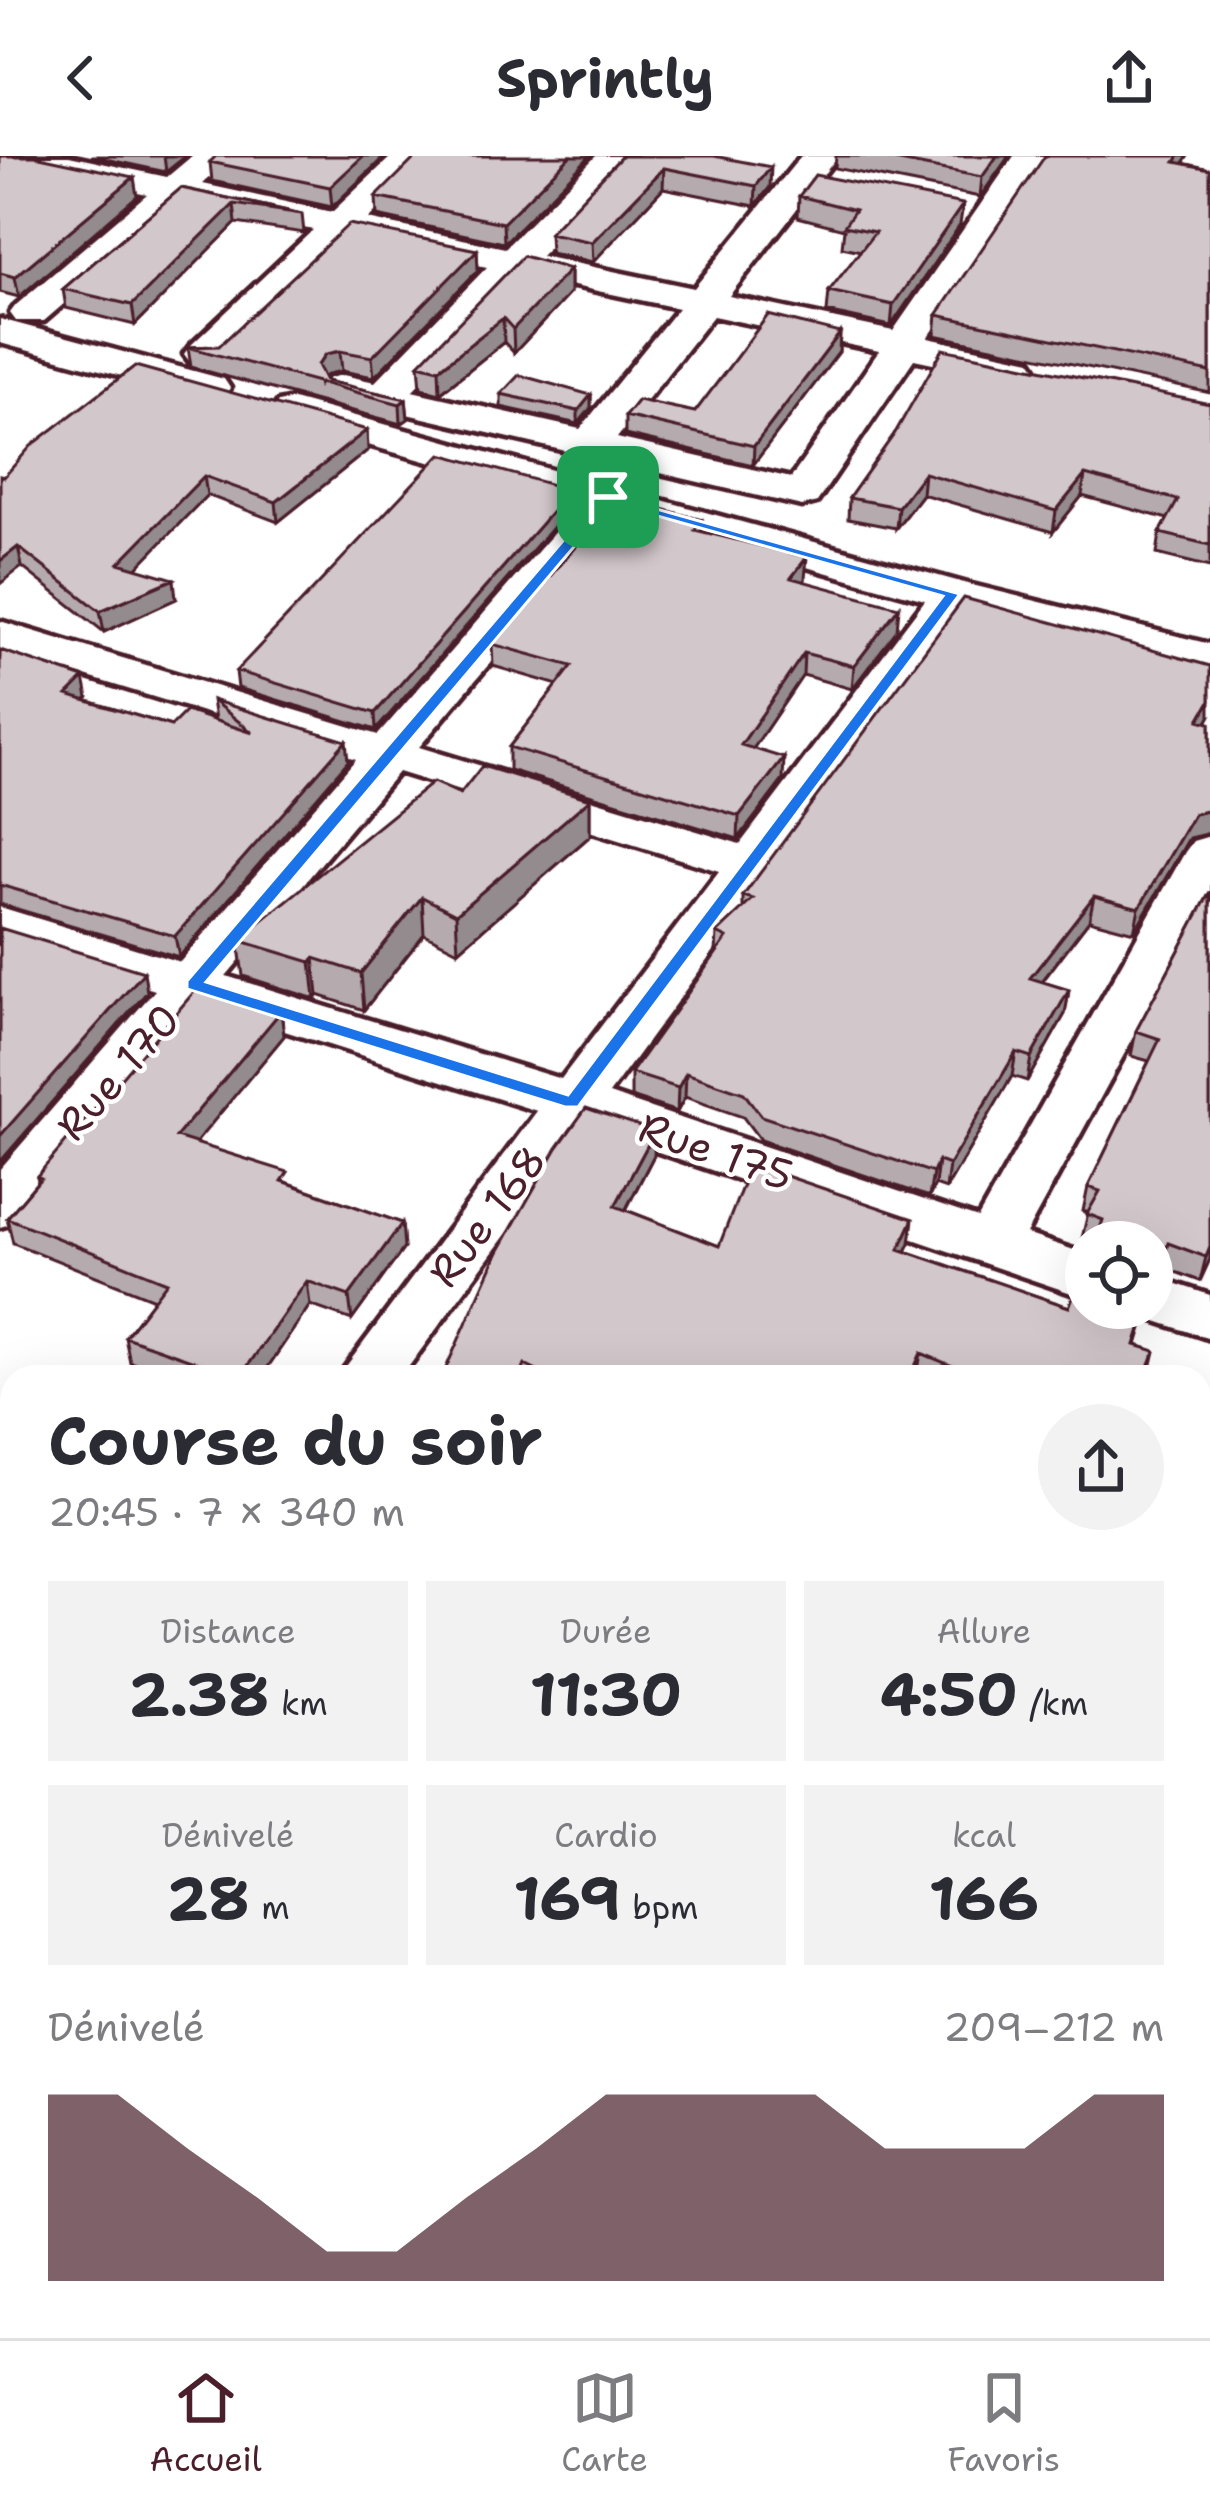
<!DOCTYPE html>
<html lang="fr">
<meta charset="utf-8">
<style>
:root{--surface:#fff;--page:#f2f2f3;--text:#2b2b33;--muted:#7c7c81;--line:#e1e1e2;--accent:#4a1f2b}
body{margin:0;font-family:"Shantell Sans",sans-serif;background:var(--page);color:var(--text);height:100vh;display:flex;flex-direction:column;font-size:45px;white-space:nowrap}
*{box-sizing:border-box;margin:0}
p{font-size:39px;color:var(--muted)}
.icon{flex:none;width:66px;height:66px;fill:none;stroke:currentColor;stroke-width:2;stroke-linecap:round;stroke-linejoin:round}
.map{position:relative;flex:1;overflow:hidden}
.details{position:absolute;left:0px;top:1209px;width:1212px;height:975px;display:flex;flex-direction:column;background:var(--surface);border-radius:36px 36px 0 0;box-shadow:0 12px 48px #0002}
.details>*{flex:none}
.tools{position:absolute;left:1065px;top:1065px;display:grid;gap:24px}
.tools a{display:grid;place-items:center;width:108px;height:108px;border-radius:50%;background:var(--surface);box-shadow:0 12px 48px #0002;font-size:60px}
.pin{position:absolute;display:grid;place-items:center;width:102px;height:102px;color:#fff;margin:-51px;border-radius:24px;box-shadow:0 6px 18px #0006}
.round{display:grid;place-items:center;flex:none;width:126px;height:126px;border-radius:63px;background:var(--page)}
.head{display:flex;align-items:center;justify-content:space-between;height:204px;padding:0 48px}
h1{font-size:66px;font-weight:700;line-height:90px}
.figures{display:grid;grid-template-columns:repeat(3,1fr);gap:18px;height:204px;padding:12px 48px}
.figures div{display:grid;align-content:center;border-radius:0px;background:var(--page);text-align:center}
.figures b{font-size:60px;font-weight:700}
.figures small{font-size:33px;font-weight:400}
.figures p{font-size:33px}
.chart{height:336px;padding:24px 48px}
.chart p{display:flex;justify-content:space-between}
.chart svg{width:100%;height:216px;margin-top:12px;fill:var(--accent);opacity:.7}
header{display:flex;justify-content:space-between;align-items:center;height:156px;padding:0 48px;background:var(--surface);font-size:54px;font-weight:700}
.dock{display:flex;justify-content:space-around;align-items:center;height:168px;border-top:3px solid var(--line);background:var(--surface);font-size:33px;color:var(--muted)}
.dock a{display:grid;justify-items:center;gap:6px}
.dock .active{color:var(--accent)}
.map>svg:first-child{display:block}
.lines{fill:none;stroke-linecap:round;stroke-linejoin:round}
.street-casing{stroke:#4a1f2b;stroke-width:9}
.street{fill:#fff;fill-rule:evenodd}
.wall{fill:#b5abaf;stroke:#4a1f2b;stroke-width:3}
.shaded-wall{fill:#938b8e;stroke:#4a1f2b;stroke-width:3}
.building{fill:#d2c7cb;stroke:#4a1f2b;stroke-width:3}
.route{fill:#1a73e8;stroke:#fff;stroke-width:3;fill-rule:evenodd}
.labels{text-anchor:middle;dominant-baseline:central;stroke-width:9;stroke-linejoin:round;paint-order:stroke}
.street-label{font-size:42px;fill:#4a1f2b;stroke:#fff}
</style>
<header><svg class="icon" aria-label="back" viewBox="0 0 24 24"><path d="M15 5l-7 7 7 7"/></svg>Sprintly<svg class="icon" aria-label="share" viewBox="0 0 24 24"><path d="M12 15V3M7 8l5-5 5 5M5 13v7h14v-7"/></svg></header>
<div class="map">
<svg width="1210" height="2182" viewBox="0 0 1210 2182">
<rect width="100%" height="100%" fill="#fff"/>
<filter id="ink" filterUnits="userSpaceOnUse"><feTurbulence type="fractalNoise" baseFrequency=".00833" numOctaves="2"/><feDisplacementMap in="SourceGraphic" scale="24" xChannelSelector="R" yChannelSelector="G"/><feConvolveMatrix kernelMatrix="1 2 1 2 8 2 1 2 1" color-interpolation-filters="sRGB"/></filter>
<g filter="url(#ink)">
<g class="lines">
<g class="street-casing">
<path id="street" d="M0,0H69L167,21L192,0H232L203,28L332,56L392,0H431L368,63L505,92L596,0H634L541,100L694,132L801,0H838L729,140L893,175L1014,0H1050L928,182L1031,204L1037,213L1031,222L1017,225L914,203L817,346L802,350L329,240L323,231L329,222L343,219L375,226L487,111L348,82L218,206H190L184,198L190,190L313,74L182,46L44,165H16L10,157L16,149L147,38L5,8ZM522,119L678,152L580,273L412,235ZM713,160L879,195L791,322L617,282Z
M0,163L224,223L230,232L224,241L210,244L0,187Z
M293,243L968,428L1210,488V516L964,454L609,938L978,1062L1185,696L1193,685L1210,680V741L1026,1078L1086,1098V1142L585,971L401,1221H338L537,955L202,849L20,1065L0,1071V1013L155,834L0,786V751L180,806L356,603L0,494V465L378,579L579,348L278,264L272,255L278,246ZM616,358L925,444L740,688L419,591ZM398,616L719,715L561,923L226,820Z
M1152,1120L1210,1139V1183L1132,1157L1128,1152H1152Z
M1200,1532L1210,1535V1592L1200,1589Z
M12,1694V1769L0,1773V1698Z
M0,2008L12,2013V2088L0,2083Z
M1200,2039L1210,2043V2117L1200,2113Z
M214,2172H308L312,2182H218Z"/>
</g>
<use href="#street" class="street"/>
</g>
<path class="wall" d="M0,0L137,40L19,141L0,136Z
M91,0H186L166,16Z
M385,0L332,51L212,25L210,6Z
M590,0L504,87L377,60L376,41Z
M622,0L770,31L755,50L663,32L593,106L550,97L549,77Z
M836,0H1009L980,41L835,12Z
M1183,7L1210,13V237L935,179L937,159Z
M181,32L302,58L304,77L236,67L135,169L66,152L63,133Z
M799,40L960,69L891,170L827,156L829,135L861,95L842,91L844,73L798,61Z
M477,94L478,114L374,221L342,215L328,218L325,222L326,225L406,243L408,263L401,268L191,211L188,191L219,190Z
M570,113V137L514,197L504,186L440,237L421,232L419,208Z
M840,177L839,196L753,309L625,279V260L695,256Z
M501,238L591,239V252L578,268L501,251Z
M1210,248V411L1157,398L1160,377L1168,363L1082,340L1053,376L922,338L896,372L848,363L849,342L895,277Z
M367,274L368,294L278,366L207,339L136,412L176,443L104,476L22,411L4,321Z
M571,334V350L376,574L238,532L236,515Z
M702,364V376L805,423L804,425L897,474L852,533L803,519L753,593L783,624L738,683L509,614V591L558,529L493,510L492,488Z
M0,494L88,542L85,544L171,570L215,564L212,544L348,605L179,801L0,748Z
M1210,561L1207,566L1210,567V677L1189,682L1134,776L1089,764L1042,826L1069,834L1065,858L1027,925L1012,920L946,1033L935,1029L929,1041L760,984L743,961L685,941L677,956L631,941V917L716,797L717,777L743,753V740Z
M460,638L590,643V680L458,795L424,778L364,854L318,839L315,843L243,820L238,784Z
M1210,736V1103L1200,1125L1162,1111L1160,1118L1153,1119L1152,1128V1086H1094L1082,1082L1088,1057L1083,1055L1088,1031L1149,905L1131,900L1136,875Z
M281,855L284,880L195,987L289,1027L402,1067L404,1092L352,1164L310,1149L261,1221H174L130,1206L125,1181L154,1143L13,1087L7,1062L38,1025L37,1020Z
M655,975L654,999L626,1054L719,1090L910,1087L906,1095L1069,1151L1148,1152L1137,1189L1155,1195L1149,1221H442Z
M1200,1269L1210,1273V1504L1200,1500Z
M1200,1565L1210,1569V1794L1200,1790Z
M1200,1912L1210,1916V2025L1200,2021Z
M885,2172H1200L1210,2182H905Z"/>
<path class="shaded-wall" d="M164,0H186L166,16Z
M363,0H385L332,51L330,31Z
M570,0H590L504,87L503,67Z
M997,0H1009L980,41L982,21Z
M1179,0H1188L1172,25L1175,6Z
M771,11L770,31L755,50L756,30Z
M664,12L663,32L593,106L592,86Z
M134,21L137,40L19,141L15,121Z
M234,48L236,67L135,169L132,149Z
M963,48L960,69L891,170L893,149Z
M477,94L478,114L374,221L372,201Z
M570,113V137L514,197L513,173Z
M503,162L504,186L440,237L439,213Z
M840,177L839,196L753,309L754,290Z
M340,195L342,215L328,218L319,229L318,209L326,198Z
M591,239V252L578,268V255Z
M406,243L408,263L401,268L400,248Z
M367,274L368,294L278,366L276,346Z
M924,317L922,338L896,372L898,351Z
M1085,319L1082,340L1053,376L1056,355Z
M204,320L207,339L122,427L119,407Z
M571,334V350L376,574L375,557Z
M18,391L22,411L0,428V405Z
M807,401L805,423L790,444L791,422Z
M174,423L176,443L104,476L100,455Z
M899,451L897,474L852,533L854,510Z
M804,497L803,519L740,612L741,589Z
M84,522L88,542L71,559L67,539Z
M1210,545V561L1194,588L1199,564Z
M346,585L348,605L179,801L175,780Z
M784,602L783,624L738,683L739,660Z
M590,643V680L458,795L456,758Z
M1210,654V677L1189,682L1134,776L1139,752L1194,658Z
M1094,740L1089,764L1026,846L1030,822Z
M422,741L424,778L364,854L361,817Z
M314,802L318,839L315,843L311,806Z
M144,816L147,836L0,1006V980Z
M1069,834L1065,858L1027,925L1031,901Z
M281,855L284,880L180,1006L176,981Z
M1016,896L1012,920L946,1033L949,1009Z
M686,917L685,941L677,956L678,932Z
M655,975L654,999L615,1074V1050Z
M938,1005L935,1029L929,1041L933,1017Z
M913,1063L910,1087L896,1117L899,1093Z
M402,1067L404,1092L352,1164L349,1140Z
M1168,1087L1160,1118L1152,1119L1153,1096Z
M1210,1091V1103L1200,1125L1206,1101Z
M307,1125L310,1149L261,1221H240Z
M921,1197L917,1221H910Z"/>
<path class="building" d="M0,0H35L134,21L15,121L0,117Z
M216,0H363L330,31L210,6Z
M417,0H570L503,67L376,41Z
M622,0H714L771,11L756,30L664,12L592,86L549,77Z
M874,0H997L982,21Z
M1045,0H1179L1175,6L1210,13V216L937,159Z
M815,19L963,48L893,149L829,135L875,76L844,70L855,54L799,40Z
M181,32L302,58L234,48L132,149L63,133Z
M349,68L477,94L372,201L340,195L326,198L318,209L326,225L406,243L400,248L188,191L219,190Z
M523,100L570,113L513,173L503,162L439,213L419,208Z
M768,159L840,177L754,290L625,260L638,244L695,256Z
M943,193L1210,248V389L1160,377L1178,344L1085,319L1056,355L924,317L898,351L849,342L895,277Z
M135,210L367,274L276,346L204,320L119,407L174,423L100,455L18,391L0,405V320L4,321L31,290Z
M519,219L591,239L578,255L501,238Z
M441,298L571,334L375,557L236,515Z
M618,341L702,364L695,374L807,401L791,422L899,451L854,510L804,497L741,589L784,602L739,660L509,591L572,510L492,488Z
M964,442L1210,510V545L1199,564L1210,567V654L1194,658L1139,752L1094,740L1030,822L1069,834L1031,901L1016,896L949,1009L938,1005L933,1017L761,960L744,937L686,917L678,932L631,917L727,782L717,777L753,743L743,740Z
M0,494L84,522L67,539L171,570L186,555L253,577L212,544L346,585L175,780L0,729Z
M482,610L590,643L456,758L422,741L361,817L314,802L311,806L238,784L433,626L460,638Z
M1210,736V1091L1206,1101L1168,1087L1165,1094L1153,1096L1152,1124V1086H1095L1103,1064L1087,1058L1100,1035L1088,1031L1160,883L1136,875Z
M0,772L144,816L0,980Z
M200,829L281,855L176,981L288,1016L282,1025L402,1067L349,1140L307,1125L240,1221L125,1181L167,1126L7,1062L41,1022L37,1020Z
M586,952L655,975L615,1050L719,1090L751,1008L913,1063L899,1093L1069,1151L1081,1120L1086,1121V1152H1147L1135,1189L1155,1195L1145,1221H979L921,1197L910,1221H549L525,1209L520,1221H442L498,1096L557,992Z
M1200,1269L1210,1273V1476L1200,1472Z
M1200,1565L1210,1569V1764L1200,1760Z
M1200,1912L1210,1916V1996L1200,1992Z
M1200,2109L1210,2114V2182H959L939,2172H1200Z"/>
</g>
<path class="route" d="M603,338L960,438L578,951H565L187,833V825ZM611,347L943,440L568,939L206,826Z"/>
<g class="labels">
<g class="street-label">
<text transform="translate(118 916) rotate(-49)">Rue 170</text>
<text transform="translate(716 995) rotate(19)">Rue 175</text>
<text transform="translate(487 1060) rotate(-53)">Rue 168</text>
</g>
</g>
</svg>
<div class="tools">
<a><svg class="icon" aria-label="locate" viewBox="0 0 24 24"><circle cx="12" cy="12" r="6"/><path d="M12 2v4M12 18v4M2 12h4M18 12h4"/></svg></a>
</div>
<div class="pin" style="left:608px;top:341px;background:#1e9e55"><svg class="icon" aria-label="arrive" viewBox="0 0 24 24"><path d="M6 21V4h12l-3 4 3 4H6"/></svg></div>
<section class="details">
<div class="head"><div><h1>Course du soir</h1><p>20:45 · 7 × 340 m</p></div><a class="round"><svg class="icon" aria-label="share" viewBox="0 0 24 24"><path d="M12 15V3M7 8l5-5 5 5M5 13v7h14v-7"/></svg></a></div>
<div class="figures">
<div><p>Distance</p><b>2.38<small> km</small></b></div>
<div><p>Durée</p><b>11:30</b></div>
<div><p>Allure</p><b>4:50<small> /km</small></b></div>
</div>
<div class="figures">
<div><p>Dénivelé</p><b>28<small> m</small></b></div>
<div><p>Cardio</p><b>169<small> bpm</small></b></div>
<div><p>kcal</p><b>166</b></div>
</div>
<div class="chart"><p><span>Dénivelé</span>209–212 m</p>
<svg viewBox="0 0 160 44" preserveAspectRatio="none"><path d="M0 44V6L10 6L20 17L30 27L40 38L50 38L60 27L70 17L80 6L90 6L100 6L110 6L120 17L130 17L140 17L150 6L160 6V44z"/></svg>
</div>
</section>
</div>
<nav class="dock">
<a class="active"><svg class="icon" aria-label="home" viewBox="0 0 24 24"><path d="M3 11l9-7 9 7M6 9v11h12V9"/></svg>Accueil</a>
<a><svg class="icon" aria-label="map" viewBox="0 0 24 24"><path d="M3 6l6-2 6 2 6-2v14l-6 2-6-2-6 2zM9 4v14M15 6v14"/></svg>Carte</a>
<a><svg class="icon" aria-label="saved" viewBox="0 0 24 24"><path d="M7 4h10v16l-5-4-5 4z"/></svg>Favoris</a>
</nav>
